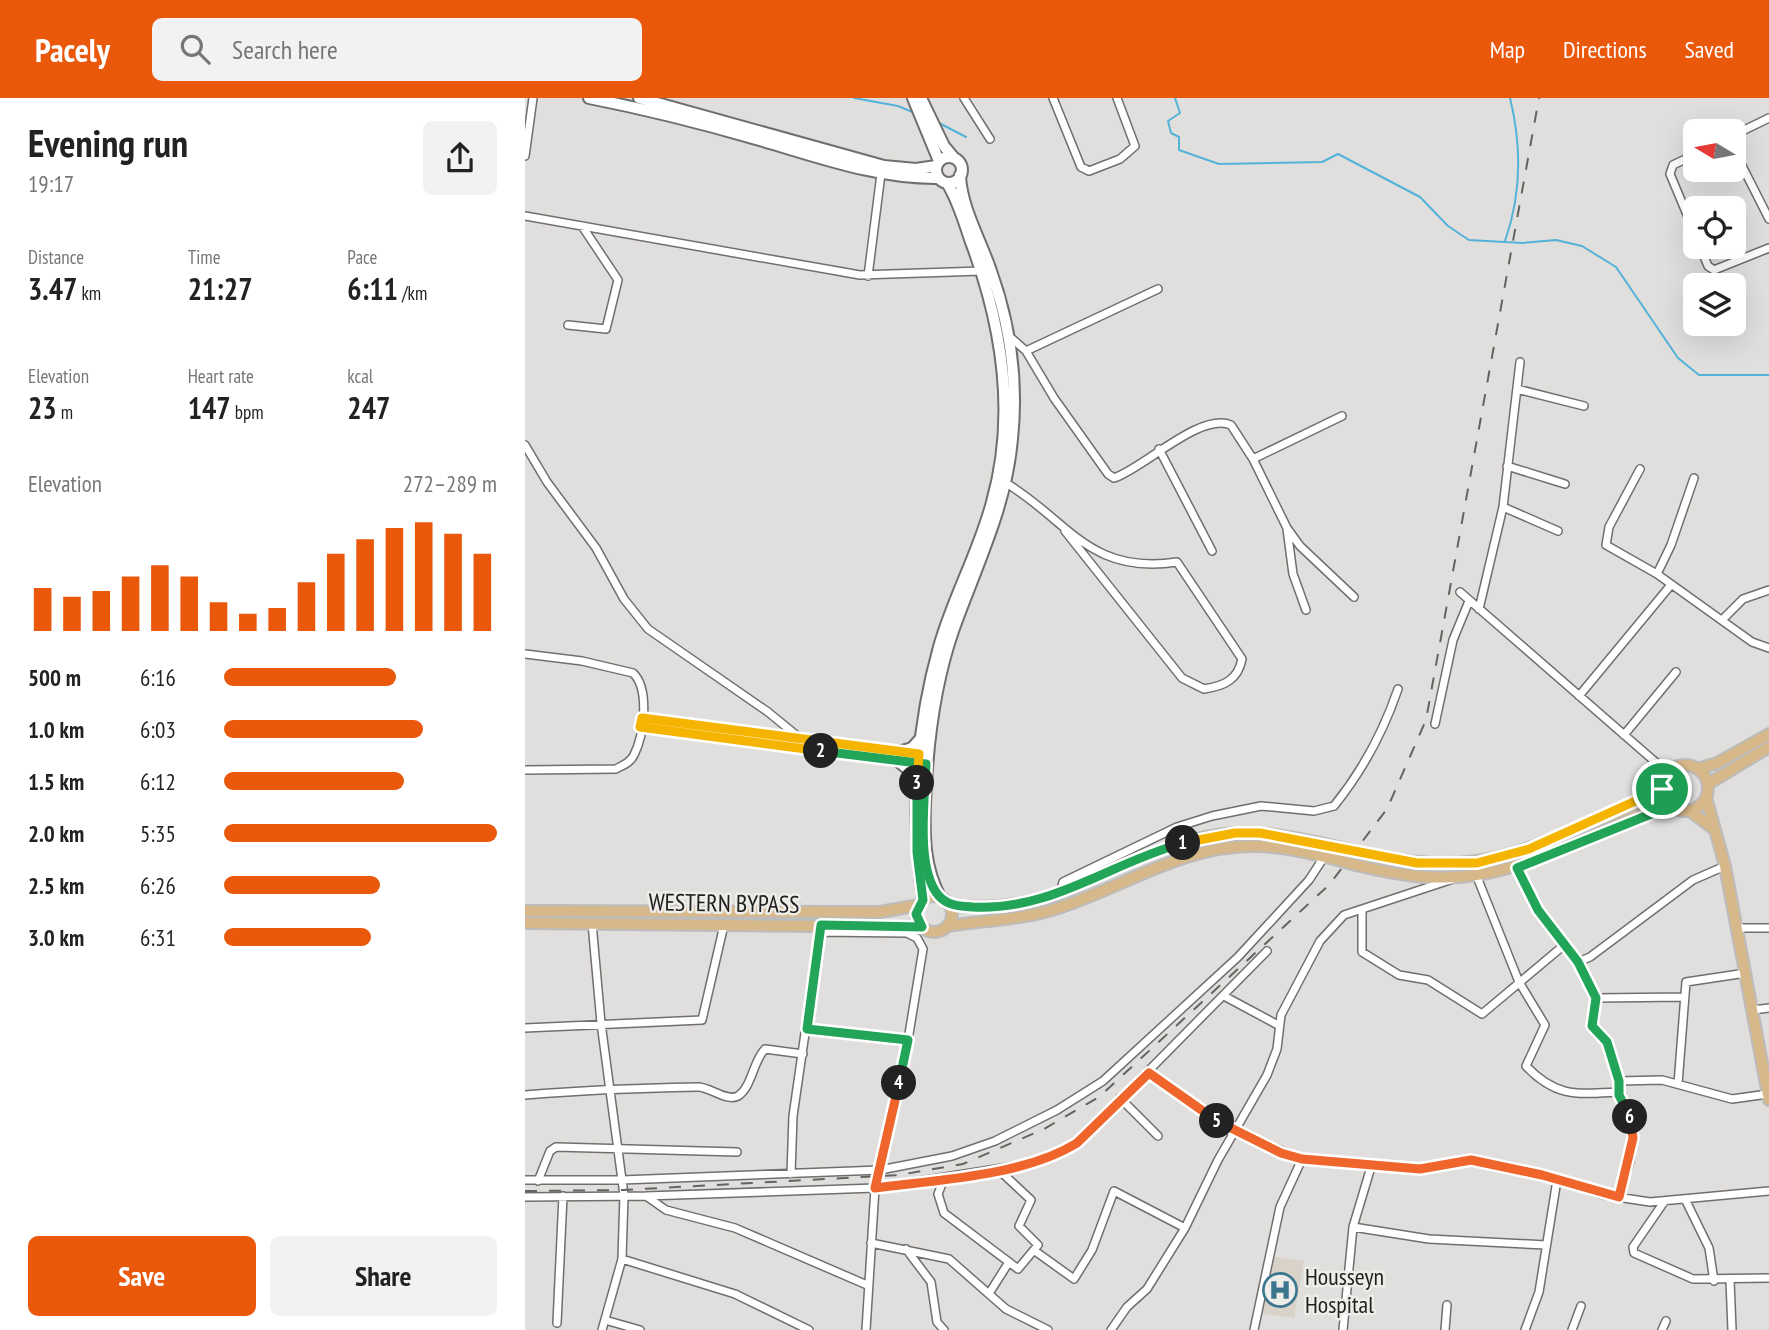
<!DOCTYPE html>
<meta charset="utf-8">
<style>
:root{--surface:#fff;--page:#f2f2f2;--text:#222;--muted:#767676;--accent:#ea580c}
body{margin:0;font-family:"PT Sans Narrow",sans-serif;background:var(--page);color:var(--text);height:100vh;display:flex;flex-direction:column;font-size:26px;white-space:nowrap}
*{box-sizing:border-box;margin:0}
p{font-size:23px;color:var(--muted)}
.icon{flex:none;width:38px;height:38px;fill:none;stroke:currentColor;stroke-width:2;stroke-linecap:round;stroke-linejoin:round}
.map{position:relative;flex:1;overflow:hidden}
.sheet{display:flex;flex-direction:column;background:var(--surface);width:525px}
.sheet>*{flex:none}
.needle{width:46px;rotate:280deg}
.fabs{position:absolute;left:1158px;top:21px;display:grid;gap:14px}
.fabs a{display:grid;place-items:center;width:63px;height:63px;border-radius:10px;background:var(--surface);box-shadow:0 7px 28px #0002;font-size:35px}
.pin{position:absolute;display:grid;place-items:center;width:60px;height:60px;color:#fff;margin:-30px;border:4px solid #fff;border-radius:50%;box-shadow:0 2px 7px #0007}
.km{position:absolute;width:35px;height:35px;margin:-18px;border-radius:50%;background:#222;color:#fff;font-size:19px;line-height:35px;text-align:center}
.round{display:grid;place-items:center;flex:none;width:74px;height:74px;border-radius:10px;background:var(--page)}
.head{display:flex;align-items:center;justify-content:space-between;height:119px;padding:0 28px}
h1{font-size:38px;font-weight:600;line-height:52px}
.metrics{display:grid;grid-template-columns:repeat(3,1fr);gap:10px;height:119px;padding:7px 28px}
.metrics div{display:grid;align-content:center}
.metrics b{font-size:30px;font-weight:600}
.metrics small{font-size:19px;font-weight:400}
.metrics p{font-size:19px}
.chart{height:196px;padding:14px 28px}
.chart p{display:flex;justify-content:space-between}
.chart svg{width:100%;height:126px;margin-top:7px;stroke:var(--accent);stroke-width:6}
.cta{display:flex;gap:14px;margin-top:auto;padding:14px 28px}
.cta a{flex:1;height:80px;border-radius:10px;background:var(--accent);color:#fff;font-size:28px;font-weight:600;line-height:80px;text-align:center}
.cta a+a{background:var(--page);color:var(--text)}
ul{padding:0 28px;list-style:none;font-size:23px}
li{display:grid;grid-template-columns:112px 84px 1fr;align-items:center;height:52px}
li i{height:18px;border-radius:9px;background:var(--accent)}
header{display:flex;align-items:center;gap:42px;box-sizing:border-box;height:98px;padding:0 35px;background:var(--accent);color:#fff}
header strong{font-size:33px}
nav{display:flex;gap:38px;margin-inline-start:auto;font-size:24px}
.search{width:490px;height:63px;background:var(--page);display:flex;align-items:center;gap:18px;box-sizing:border-box;padding:0 24px;border-radius:10px;color:var(--muted);font-size:26px}
main{display:flex;flex:1;min-height:0}
.map>svg:first-child{display:block}
.built{fill:#d9d2c9}
.lines{fill:none;stroke-linecap:round;stroke-linejoin:round}
.stream{stroke:#53b2d8;stroke-width:2}
.street-casing{stroke:#716f6d;stroke-width:10}
.secondary-casing{stroke:#716f6d;stroke-width:14}
.primary-casing{stroke:#bcbcbc;stroke-width:14}
.street{stroke:#fff;stroke-width:7}
.secondary{stroke:#fff;stroke-width:10}
.primary{stroke:#d6b88a;stroke-width:10}
.rail{stroke:#636361;stroke-width:2;stroke-dasharray:12 12;stroke-linecap:butt}
.primary-bridge-casing{stroke:#bcbcbc;stroke-width:14;stroke-linecap:butt}
.primary-bridge{stroke:#d6b88a;stroke-width:10}
.split-1-casing{stroke:#fff;stroke-width:14}
.split-2-casing{stroke:#fff;stroke-width:14}
.split-3-casing{stroke:#fff;stroke-width:14}
.split-4-casing{stroke:#fff;stroke-width:14}
.split-5-casing{stroke:#fff;stroke-width:14}
.split-6-casing{stroke:#fff;stroke-width:14}
.split-7-casing{stroke:#fff;stroke-width:14}
.split-1{stroke:#f5b400;stroke-width:9}
.split-2{stroke:#22a559;stroke-width:9}
.split-3{stroke:#f5b400;stroke-width:9}
.split-4{stroke:#22a559;stroke-width:9}
.split-5{stroke:#f0652b;stroke-width:9}
.split-6{stroke:#f0652b;stroke-width:9}
.split-7{stroke:#22a559;stroke-width:9}
.labels{text-anchor:middle;dominant-baseline:central;stroke-width:5;stroke-linejoin:round;paint-order:stroke}
.street-label{font-size:24px;fill:#212120;stroke:#eeedea}
.poi-label{font-size:24px;fill:#212120;stroke:#eeedea;text-anchor:start}
</style>
<header>
<strong>Pacely</strong>
<div class="search"><svg class="icon" aria-label="search" viewBox="0 0 24 24"><circle cx="10" cy="10" r="6"/><path d="M15 15l6 6"/></svg>Search here</div>
<nav><a>Map</a><a>Directions</a><a>Saved</a></nav>
</header>
<main>
<section class="sheet">
<div class="head"><div><h1>Evening run</h1><p>19:17</p></div><a class="round"><svg class="icon" aria-label="share" viewBox="0 0 24 24"><path d="M12 15V3M7 8l5-5 5 5M5 13v7h14v-7"/></svg></a></div>
<div class="metrics">
<div><p>Distance</p><b>3.47<small> km</small></b></div>
<div><p>Time</p><b>21:27</b></div>
<div><p>Pace</p><b>6:11<small> /km</small></b></div>
</div>
<div class="metrics">
<div><p>Elevation</p><b>23<small> m</small></b></div>
<div><p>Heart rate</p><b>147<small> bpm</small></b></div>
<div><p>kcal</p><b>247</b></div>
</div>
<div class="chart"><p><span>Elevation</span>272–289 m</p>
<svg viewBox="0 0 160 44" preserveAspectRatio="none"><path d="M5 44V29M15 44V32M25 44V30M35 44V25M45 44V21M55 44V25M65 44V34M75 44V38M85 44V36M95 44V27M105 44V17M115 44V12M125 44V8M135 44V6M145 44V10M155 44V17"/></svg>
</div>
<ul>
<li><b>500 m</b>6:16<i style="width:63%"></i></li>
<li><b>1.0 km</b>6:03<i style="width:73%"></i></li>
<li><b>1.5 km</b>6:12<i style="width:66%"></i></li>
<li><b>2.0 km</b>5:35<i style="width:100%"></i></li>
<li><b>2.5 km</b>6:26<i style="width:57%"></i></li>
<li><b>3.0 km</b>6:31<i style="width:54%"></i></li>
</ul>
<div class="cta"><a>Save</a><a>Share</a></div>
</section>
<div class="map">
<svg width="1244" height="1232" viewBox="0 0 1244 1232">
<rect width="100%" height="100%" fill="#e1dfdd"/>
<path class="built" d="M743,1158L779,1163L769,1220L733,1215Z"/>
<g class="lines">
<path class="stream" d="M329,0L373,8L390,15
M650,0L655,15L643,23L646,35L654,39V52L694,66L797,64L813,56L895,99L923,128L944,142L997,145L1031,142L1057,148L1091,169L1153,260L1174,277H1244
M414,25L441,39
M980,143C997,95 997,49 985,0"/>
<g class="street-casing">
<path id="street" d="M439,0L465,41
M528,0L556,69L564,73L595,61L610,48L592,0
M1209,37L1244,20
M1209,52L1244,121
M1171,56L1148,67L1145,76L1171,138
M0,58L8,0
M0,118L335,177L457,173
M1175,149L1183,168L1189,172L1244,150
M343,178L356,76
M43,227L81,231L93,182L57,128
M484,238L501,253L529,300L583,376L589,380C619,370 675,314 706,327L728,361L762,430L775,448L829,499
M501,253L633,191
M992,291L1059,308
M0,347L22,384L71,450L99,501L123,531L243,614L276,641
M634,351L687,453
M728,361L817,318
M982,368L1040,386
M1115,371L1084,429L1081,447L1132,476L1227,544L1244,550
M481,385C544,423 564,477 652,464L717,561C713,582 699,588 679,591L657,580L540,433
M978,409L1033,433
M762,431L768,476L781,512
M1132,476L1146,447L1169,380
M935,494L1143,675
M954,511L978,409L995,264
M1198,521L1218,501L1244,492
M0,556L57,563L108,575C125,591 119,637 109,657C105,665 98,667 91,671L0,672
M1054,598L1145,488
M117,620L397,657
M910,626L928,542L944,503
M115,629L397,665
M1099,637L1151,574
M992,770L1013,812L1053,864L1071,900L1067,928L1082,944L1094,983L1137,982L1207,1001L1243,996
M952,779L994,884L1020,927L1001,968C1031,1000 1053,996 1094,994
M535,795L538,784L652,729L687,718L736,708L789,713L809,708C838,672 858,635 873,591
M837,814V854L874,877L903,882L957,916L1038,848
M67,825L76,925L99,1097L97,1161L77,1232
M1212,830H1244
M295,834L382,835L392,840L398,851L383,942L350,1090L341,1232
M1053,864L1065,859L1168,782L1200,768
M699,898L753,927
M1071,900L1160,899
M1228,912L1244,910
M0,930L177,922L199,827
M282,931L383,942
M624,975L709,1033L777,1061L895,1071L946,1062L1017,1077L1079,1097L1125,1104L1244,1093
M1153,986L1161,884L1221,875
M1094,990L1108,1031L1105,1063L1094,1099
M0,997C58,992 115,990 173,989C185,989 202,1004 213,998C227,989 228,963 240,951L278,956
M595,1000L633,1038
M266,1076L268,1018L295,832
M419,1081L413,1096L419,1115L493,1171L513,1147L494,1128L506,1102L474,1072
M0,1082H97L355,1072L427,1058L470,1043L532,1012L578,983L713,859L784,782L799,759
M13,1083L25,1053L31,1049L212,1054
M121,1098L350,1090L509,1065L552,1045L742,853
M0,1099L121,1098L141,1112L210,1130L342,1187
M1160,1101L1184,1150L1189,1183
M1139,1104L1108,1149L1109,1155L1168,1181L1244,1180
M828,1129L904,1141L1021,1147
M346,1145L424,1161L481,1211L523,1232
M381,1151L406,1184L412,1224L419,1232
M510,1153L549,1181L567,1152L589,1093L660,1130
M97,1161L210,1196L284,1232
M1205,1182L1207,1232
M465,1194L484,1164
M80,1222L115,1232
M32,1225L38,1098
M586,1232L602,1209L622,1191L660,1130L693,1062L742,977L752,951L756,917L795,843L819,817L928,781
M729,1232L755,1109L777,1061
M818,1232L828,1129L846,1069
M920,1232L922,1207
M1000,1232L1014,1194L1032,1082
M1047,1232L1056,1208
M1137,1232L1141,1223"/>
</g>
<g class="secondary-casing">
<path id="secondary" d="M64,0C120,11 176,25 231,41C291,58 351,81 414,80
M114,0L359,68L391,71L411,68
M388,0L414,63
M396,0L419,48L429,60
M411 72a13 13 0 1 1 26 0a13 13 0 1 1-26 0Z
M374,654L387,650L396,640
M373,663L392,679
M415,799C399,768 399,739 400,706C402,648 409,588 428,533C451,468 481,410 487,341C493,284 485,226 466,173C456,143 436,109 435,77
M398,802C386,717 391,631 414,549C428,499 454,454 467,404C492,316 477,227 446,144C439,124 433,102 422,85"/>
</g>
<g class="primary-casing">
<path id="primary" d="M1137 690a23 23 0 1 1 46 0a23 23 0 1 1-46 0Z
M1173,671L1192,665L1244,636
M1183,686L1244,649
M1181,699L1200,768L1244,1002
M1165,713L1190,732
M834,754C930,775 971,766 1059,728C1085,717 1114,707 1137,691
M831,767C932,792 973,778 1066,739C1092,728 1118,714 1146,708
M391 816a18 18 0 1 1 36 0a18 18 0 1 1-36 0Z
M424,807C533,820 583,761 680,739C725,729 769,739 813,749
M0,813L355,814L394,807
M0,825L397,829
M423,828C460,822 497,822 533,810C599,789 658,747 730,748C757,748 783,755 809,761"/>
</g>
<use href="#street" class="street"/>
<use href="#secondary" class="secondary"/>
<use href="#primary" class="primary"/>
<path class="rail" d="M0,1093L98,1092L374,1077L438,1066L519,1031L574,999L804,787L862,711L901,622L1014,0"/>
<g class="primary-bridge-casing">
<path id="primary-bridge" d="M813,749L834,754
M809,761L831,767"/>
</g>
<use href="#primary-bridge" class="primary-bridge"/>
</g>
<g class="lines">
<g class="split-1-casing">
<path id="split-1" d="M658,745L710,735H735L892,765H952L1004,751L1137,691"/>
</g>
<g class="split-2-casing">
<path id="split-2" d="M296,653L401,666C400,700 390,771 414,798C423,808 435,808 448,809C527,813 585,765 658,745"/>
</g>
<g class="split-3-casing">
<path id="split-3" d="M296,653L115,629L117,620L394,656L392,685"/>
</g>
<g class="split-4-casing">
<path id="split-4" d="M374,985L383,942L282,931L296,827L397,829L391,816L398,802L392,754V685"/>
</g>
<g class="split-5-casing">
<path id="split-5" d="M374,985L350,1090C412,1082 499,1078 552,1045L624,975L692,1023"/>
</g>
<g class="split-6-casing">
<path id="split-6" d="M692,1023L756,1055L777,1061L895,1071L946,1062L1017,1077L1094,1099L1108,1040L1105,1019"/>
</g>
<g class="split-7-casing">
<path id="split-7" d="M1105,1019L1094,997V983L1082,944L1067,928L1071,900L1053,864L1013,812L992,770L1146,708L1137,691"/>
</g>
<use href="#split-1" class="split-1"/>
<use href="#split-2" class="split-2"/>
<use href="#split-3" class="split-3"/>
<use href="#split-4" class="split-4"/>
<use href="#split-5" class="split-5"/>
<use href="#split-6" class="split-6"/>
<use href="#split-7" class="split-7"/>
</g>
<defs>
<g id="hospital-ring" transform="scale(1.75)"><circle r="9.5" fill="#eeedea" stroke="#3b768e" stroke-width="1.5"/><path d="M-5-5h3v3.5h4V-5h3V5h-3V1.5h-4V5h-3Z" fill="#3b768e"/></g>
</defs>
<g fill-rule="evenodd">
<use href="#hospital-ring" x="755" y="1192"/>
</g>
<g class="labels">
<g class="street-label">
<text transform="translate(199 805) rotate(1)">WESTERN BYPASS</text>
</g>
<g class="poi-label">
<text x="780" y="1178">Housseyn<tspan x="780" dy="28">Hospital</tspan></text>
</g>
</g>
</svg>
<div class="fabs">
<a><svg class="needle" viewBox="-14 -14 28 28"><path d="M0-13l5 13h-10z" fill="#e53935"/><path d="M0 13l5-13h-10z" fill="#767676"/></svg></a>
<a><svg class="icon" aria-label="locate" viewBox="0 0 24 24"><circle cx="12" cy="12" r="6"/><path d="M12 2v4M12 18v4M2 12h4M18 12h4"/></svg></a>
<a><svg class="icon" aria-label="layers" viewBox="0 0 24 24"><path d="M12 4l9 5-9 5-9-5zM3 14l9 5 9-5"/></svg></a>
</div>
<div class="pin" style="left:1137px;top:691px;background:#1e9e55"><svg class="icon" aria-label="arrive" viewBox="0 0 24 24"><path d="M6 21V4h12l-3 4 3 4H6"/></svg></div>
<b class="km" style="left:658px;top:745px">1</b>
<b class="km" style="left:296px;top:653px">2</b>
<b class="km" style="left:392px;top:685px">3</b>
<b class="km" style="left:374px;top:985px">4</b>
<b class="km" style="left:692px;top:1023px">5</b>
<b class="km" style="left:1105px;top:1019px">6</b>
</div>
</main>
